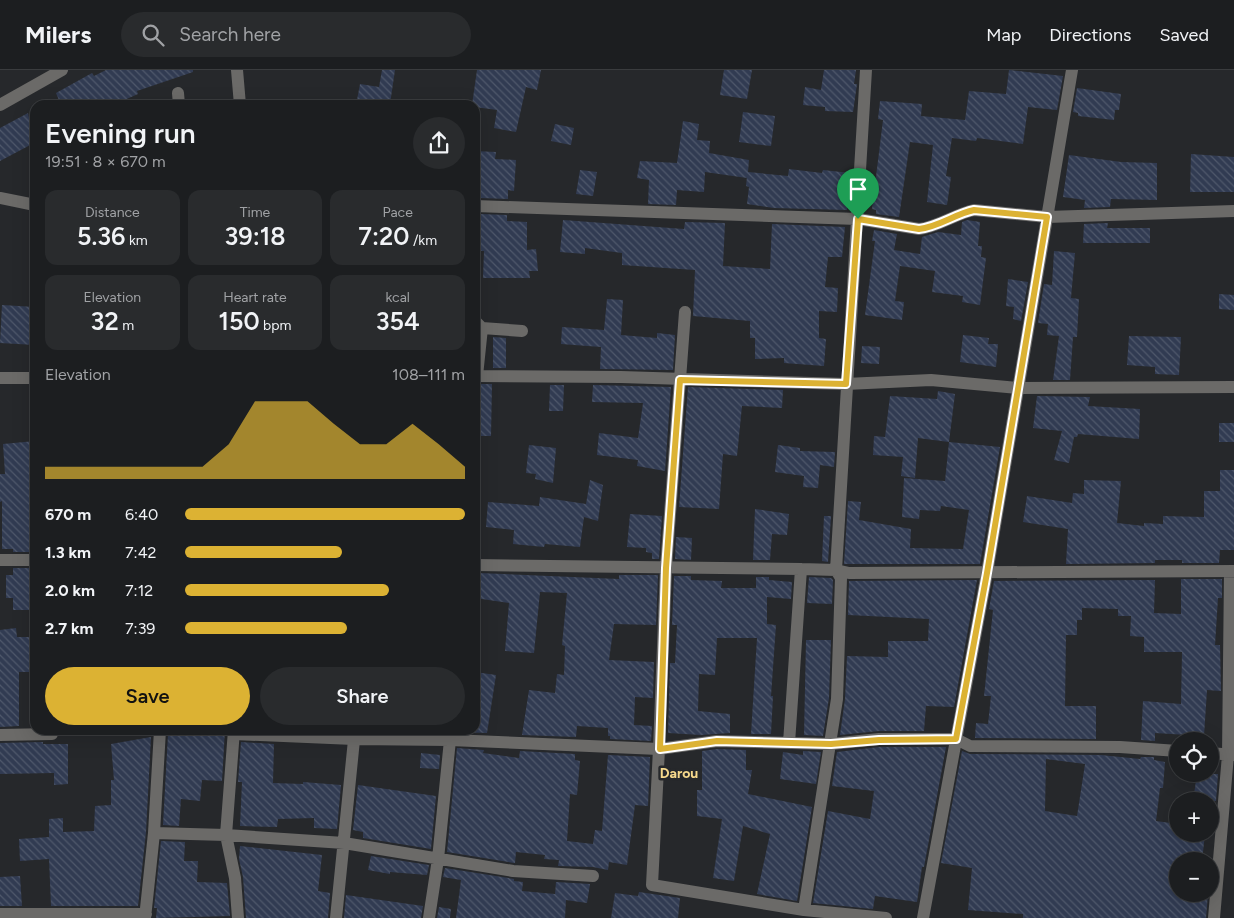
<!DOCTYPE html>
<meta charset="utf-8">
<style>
:root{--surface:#1c1e20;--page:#292b2d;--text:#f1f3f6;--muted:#a0a2a5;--line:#3a3c3e;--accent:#dcb233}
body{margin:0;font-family:Figtree,sans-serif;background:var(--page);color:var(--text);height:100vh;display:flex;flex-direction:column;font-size:19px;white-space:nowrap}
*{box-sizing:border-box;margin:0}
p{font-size:16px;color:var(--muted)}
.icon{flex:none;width:28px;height:28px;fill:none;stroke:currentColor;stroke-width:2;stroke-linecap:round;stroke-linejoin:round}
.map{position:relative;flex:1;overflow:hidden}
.panel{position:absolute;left:30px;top:30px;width:450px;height:635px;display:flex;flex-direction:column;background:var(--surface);border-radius:15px;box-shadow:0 5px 20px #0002,0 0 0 1px var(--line)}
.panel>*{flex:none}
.controls{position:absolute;left:1169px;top:662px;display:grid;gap:10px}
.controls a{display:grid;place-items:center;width:50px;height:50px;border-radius:50%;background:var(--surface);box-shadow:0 5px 20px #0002,0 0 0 1px var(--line);font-size:25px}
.pin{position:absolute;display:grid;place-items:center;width:42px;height:42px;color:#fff;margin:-51px -21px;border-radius:50% 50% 50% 0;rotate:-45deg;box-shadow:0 0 5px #0007}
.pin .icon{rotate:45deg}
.round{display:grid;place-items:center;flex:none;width:52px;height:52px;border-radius:26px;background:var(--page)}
.headline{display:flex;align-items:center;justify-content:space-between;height:85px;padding:0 15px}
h1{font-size:28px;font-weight:600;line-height:38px}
.figures{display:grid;grid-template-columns:repeat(3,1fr);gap:8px;height:85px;padding:5px 15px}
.figures div{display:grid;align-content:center;border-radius:12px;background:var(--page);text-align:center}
.figures b{font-size:25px;font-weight:600}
.figures small{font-size:14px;font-weight:400}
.figures p{font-size:14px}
.chart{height:140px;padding:10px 15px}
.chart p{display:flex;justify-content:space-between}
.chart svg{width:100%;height:90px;margin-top:5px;fill:var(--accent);opacity:.7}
.primary-button{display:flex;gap:10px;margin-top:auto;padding:10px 15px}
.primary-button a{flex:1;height:58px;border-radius:30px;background:var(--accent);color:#111;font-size:20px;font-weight:600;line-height:58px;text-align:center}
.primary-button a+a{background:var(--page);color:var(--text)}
ul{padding:0 15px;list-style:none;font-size:16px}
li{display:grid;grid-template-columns:80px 60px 1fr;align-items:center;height:38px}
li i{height:12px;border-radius:6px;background:var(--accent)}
header{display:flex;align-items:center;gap:30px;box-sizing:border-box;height:70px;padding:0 25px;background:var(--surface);border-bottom:1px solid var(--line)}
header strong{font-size:24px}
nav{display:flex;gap:28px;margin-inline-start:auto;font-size:18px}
.search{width:350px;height:45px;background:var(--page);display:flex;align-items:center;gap:12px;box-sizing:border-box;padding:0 18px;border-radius:28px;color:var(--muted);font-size:19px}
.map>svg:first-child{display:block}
.building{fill:url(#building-back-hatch);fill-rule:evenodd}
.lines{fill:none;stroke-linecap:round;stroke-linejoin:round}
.minor{stroke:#6b6a68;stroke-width:12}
.route-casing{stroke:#fff;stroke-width:10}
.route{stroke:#dcb233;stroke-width:6}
.labels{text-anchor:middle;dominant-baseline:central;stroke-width:5;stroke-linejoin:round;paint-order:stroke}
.neighbourhood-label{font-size:14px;font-weight:bold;fill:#f5d88c;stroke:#26282b}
</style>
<header>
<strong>Milers</strong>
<div class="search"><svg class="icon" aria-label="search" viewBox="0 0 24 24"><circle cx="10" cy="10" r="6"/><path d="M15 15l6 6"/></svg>Search here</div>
<nav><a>Map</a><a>Directions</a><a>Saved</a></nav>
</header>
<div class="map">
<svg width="1234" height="848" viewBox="0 0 1234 848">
<defs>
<pattern id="building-back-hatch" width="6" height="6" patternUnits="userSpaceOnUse" patternTransform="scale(1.25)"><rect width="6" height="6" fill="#313b52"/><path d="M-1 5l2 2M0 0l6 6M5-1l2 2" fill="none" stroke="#4f586b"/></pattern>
</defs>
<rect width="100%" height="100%" fill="#26282b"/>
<path class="building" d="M106,0H193V2L137,21L138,24L113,35H61L56,23L92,3L94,6Z
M382,0H395L390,34L357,30L360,14L379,17Z
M477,0H541L537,20L526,17L516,62L494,58L497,40L475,37V35H472Z
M724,0H752L747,29L720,25Z
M824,0H856L854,14H857L853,42L825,41V37L803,35L805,17L821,20Z
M1009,0L1063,6L1057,40L1028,37L1023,74L977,68L976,71L952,68L946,106L951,107L947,135L927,132L933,75L910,72L899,147L876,144V140L872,139L883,50L878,49L880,31L922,34L921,46L965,50L969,21L1006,24Z
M1077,18L1121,24L1119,40H1115L1114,50L1078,46V43L1073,42Z
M743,42L775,46L771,76L739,72Z
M28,43L34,73L0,91V58Z
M683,51L699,54L697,70L710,71L709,83L749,90L748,102L788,106L789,99L822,103L823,100L850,103L847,140L774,138L747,134L749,117L746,116L747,106V108L705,102L704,122L677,120L676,135L648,134L649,110L637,108L640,91L677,93Z
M555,54L574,58L571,75L551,71Z
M475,81L496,82L495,89L516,90L514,121L508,120V129L480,128L479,121H475Z
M1191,84L1234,87V122H1190Z
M1069,85L1121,92L1157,93V130L1111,129L1110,137L1084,138L1085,130L1063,127Z
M580,100L597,102L593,126L576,124Z
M480,144L507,145V151L527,152V180L536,179L538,201H529L530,208H483L484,181H481Z
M563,150L684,159L685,152L725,153L723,196L770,199L772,154L845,157L842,187H828L825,217L838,218L837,242L819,241V268L826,269L824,296L784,293V288L755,289V268H750V251L693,246L695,200L622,195V183L585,178V184L560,182Z
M967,150L980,152L978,176H982L981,187L986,188L980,235L962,232L963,226L932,222L935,201L900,196L895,231L904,232L902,250L865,245L875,171H872L874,160L897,164L894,180L920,184L922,167L938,162L961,165L962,152Z
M1108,153L1107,158H1150V173H1083L1084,154Z
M1054,181L1075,183L1071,228L1079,229L1077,267H1073L1070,310H1053L1059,266L1047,265L1048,254L1038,253L1044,214L1052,215Z
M1008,209L1028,212L1021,251L1013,249L1014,237L1006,236Z
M1219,224L1234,225V240L1219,239Z
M607,229L623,230L621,265L657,268V263L675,265L673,300L600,299L601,277L561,274L562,257L604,260Z
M2,235L35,237V275L0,273Z
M963,265L989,268L988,274H998L996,297L960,292Z
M1129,266L1181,267L1179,305L1155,304V297L1127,295Z
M493,267L506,268V298H493Z
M862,276L880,277L879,294L861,293Z
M475,314H492L491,366H475Z
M550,315H564L563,341H549Z
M593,315L671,317L665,401L637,396L638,390L597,385L599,363L638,368L643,333L592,332Z
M688,317L783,320L782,338L742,336L737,386L723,384L719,439L679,437Z
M938,321L955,324L949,372L918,368L915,408L901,406L903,387L873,385L874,366L885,367L890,326L937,329Z
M1037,326L1090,327L1088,336L1140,339L1139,369L1078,364L1077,367H1074L1069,393L1054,390L1062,361L1033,358Z
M1219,353H1234V372H1219Z
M35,371V407H31L33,480H31V482H13V479H2V431L0,432V404H5L3,374Z
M949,372L1000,377L980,494H844L848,431L861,432L859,450L911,459L910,478L963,479L969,440L941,436L940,441L920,440L919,449L902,447L904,408L945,411Z
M529,375L556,378L553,413L535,409L536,404L526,403Z
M778,375L800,378V381L835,382L834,397L820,395L818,418L803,417L804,406L775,402Z
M1220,400H1234V480H1220L1219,493H1182V490H1155V493L1066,494L1068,459L1023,452L1027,426L1072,433L1073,423L1084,424V410L1121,411L1117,453L1144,456V453L1163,454V446L1204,447V421H1220Z
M590,410L603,415L598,451L584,447L580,477L545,474L544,477L513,474L514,460L486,457L488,432L539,436L540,427L586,434Z
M755,439L789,444L787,465L772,464L770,490H753Z
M630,444L662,446L659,489H652V483L646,482V478L627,477Z
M824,446H831L828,492L822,491Z
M676,467L692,468L691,490L675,489Z
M13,498H31V540H13V528H6V505H13Z
M478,503L619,509V505H658L656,555L614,554L609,590L654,592L653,628L635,627L634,655L652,656L651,671L610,669V666H608V658L577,656L576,667L522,665L529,620L555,623L557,604L564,605L565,576L562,575L567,523L540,522L534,583L505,581L509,533L475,528Z
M674,506H691V510L722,511L721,518H756V507H769V510L792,512L791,529L767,527V554L776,555L771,626H773L771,664H751L757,568H717L715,605L699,604L698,641L730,644V663L701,665L668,663L670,593H675L677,555H672Z
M809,507L831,508L833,510L832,534L807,533Z
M1181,509H1222V528H1218L1215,575H1220L1221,621L1207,620L1204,666L1155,663V671L1141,670L1143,631L1181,634L1182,582H1144V567L1130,566L1131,546H1118V539L1082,538V550H1077V565H1066L1065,636H1096V669L975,668L976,653L988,654L991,626H984L993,540L989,539L994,511L1155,510L1154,543L1181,544Z
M977,510L954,637L926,636L924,661H879L840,665L845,629L847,586L888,587V571H928L929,549L848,545L849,511Z
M16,558L17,567H35V602H19V656L0,657V560Z
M806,570H831L829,628L823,666L804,665Z
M475,602L496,605L487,663L459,662V660H475Z
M184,660H225L222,711L202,710L200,731L181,729L179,756L163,755L168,664L184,662Z
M151,667L146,762L138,836H51L49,789L20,791L19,769L49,767V749L63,748V762L94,761L95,736L111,735V710H114L111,674Z
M43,672V674H68V714L54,715V703L0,704V673Z
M241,672L274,674L273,713L303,714V712L341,715L337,759L314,758V748L278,749L277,757L240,756L242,712H238Z
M879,677H946L924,797H922L917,832L875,826L873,839L813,833L828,741L870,749L874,721L832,716L837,682Z
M457,678L484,680L483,683L519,688L520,681L575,684V690L580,691L577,725L570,724L567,771L593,774L595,760L602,761L608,685L650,687L648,736L635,735L627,795L609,792L608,800L593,797L558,796L559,790L544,789L545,785L516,782L515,793H514L447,782Z
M717,679L746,680V700H752L748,724L812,737L797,831L757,824L770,764L743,756L734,811L713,808L722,749L697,746V720H702V681Z
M803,681L821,682L816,714L780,709L783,682L803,685Z
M962,681L970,684L1101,685L1140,689L1141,687H1154V690L1165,692L1163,718H1160L1156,751L1178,754V764H1205L1202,791H1178V824H1208L1206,848H1023V844L968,840L972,798L941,793ZM1046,689L1085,694L1077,746L1045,741Z
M421,683L440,685L439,699L420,698Z
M1197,704H1218L1216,731H1193Z
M358,715L436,726L431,779L363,768V762L353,760Z
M161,771L185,772L184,791H198L197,812L227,813L230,846L156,848L157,838H154Z
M240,776L322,785L318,821L330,823L328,848H246L243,807L239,789Z
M371,786L429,795L427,805L390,802V804L368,800Z
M445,798L514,809V811L523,812L522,821L555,824L556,812L590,814L587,833L566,830L565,848H456L461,810L443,807Z
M20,806L22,836H0V807Z
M639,822L680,828L678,848H611L615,823L638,826Z
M346,825L423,836L421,848H344Z
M439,837L451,839L450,848H437Z"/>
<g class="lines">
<path class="minor" d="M237,0L240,35
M178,23L179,35
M0,35L62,0
M0,128L30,134H35
M475,136L858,149L919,159C938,157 955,144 974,140L1047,147L1234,141
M685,242L666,498L659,679L652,815L804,840L886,848
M475,251L482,258L522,261
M475,306H477L482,258
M477,306L621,307L846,314L931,310L1018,318L1234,317
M0,308H35
M0,490H35
M475,495L801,499L836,500L849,503L1234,501
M234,660L226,765L235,808L238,848
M234,664L354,669L450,670L659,679L717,671L831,674L879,669H956L970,676L1120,677L1178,681
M0,665L52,664
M789,673L801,499
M1210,683L1234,685
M154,763L226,765L344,773L513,801L593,806
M804,840L837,629L841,508L836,500C845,333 857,167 866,0
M0,844H146
M145,848L154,763L160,660
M336,848L355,660
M429,848L438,789L451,660
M923,848L987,503L1072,0
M1214,848L1228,685L1230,502"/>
</g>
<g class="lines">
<g class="route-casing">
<path id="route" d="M974,140L1047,147L987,503L956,669L879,670L831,674L717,671L660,679L666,498L680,310L846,314L858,149L919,159C938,157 955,144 974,140Z"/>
</g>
<use href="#route" class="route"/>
</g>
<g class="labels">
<g class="neighbourhood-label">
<text x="679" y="703">Darou</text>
</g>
</g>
</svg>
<div class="controls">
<a><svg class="icon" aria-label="locate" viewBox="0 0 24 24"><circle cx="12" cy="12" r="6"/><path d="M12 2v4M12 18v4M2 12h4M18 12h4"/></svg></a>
<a>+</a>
<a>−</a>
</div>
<div class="pin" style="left:858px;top:149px;background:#1e9e55"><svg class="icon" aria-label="arrive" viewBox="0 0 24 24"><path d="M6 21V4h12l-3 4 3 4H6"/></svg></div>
<section class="panel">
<div class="headline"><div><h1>Evening run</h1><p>19:51 · 8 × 670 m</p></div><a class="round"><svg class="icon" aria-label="share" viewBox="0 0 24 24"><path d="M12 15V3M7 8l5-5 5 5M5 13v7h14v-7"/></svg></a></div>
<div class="figures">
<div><p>Distance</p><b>5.36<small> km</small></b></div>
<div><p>Time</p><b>39:18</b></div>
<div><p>Pace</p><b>7:20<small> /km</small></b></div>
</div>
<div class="figures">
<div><p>Elevation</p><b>32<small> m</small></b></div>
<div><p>Heart rate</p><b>150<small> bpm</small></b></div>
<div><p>kcal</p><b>354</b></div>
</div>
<div class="chart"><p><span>Elevation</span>108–111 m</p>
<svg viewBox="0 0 160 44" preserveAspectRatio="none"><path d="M0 44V38L10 38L20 38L30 38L40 38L50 38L60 38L70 27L80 6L90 6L100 6L110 17L120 27L130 27L140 17L150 27L160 38V44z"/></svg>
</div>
<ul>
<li><b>670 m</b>6:40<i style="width:100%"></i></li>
<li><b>1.3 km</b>7:42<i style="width:56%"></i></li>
<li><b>2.0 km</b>7:12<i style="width:73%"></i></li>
<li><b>2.7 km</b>7:39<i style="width:58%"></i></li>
</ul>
<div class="primary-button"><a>Save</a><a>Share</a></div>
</section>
</div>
